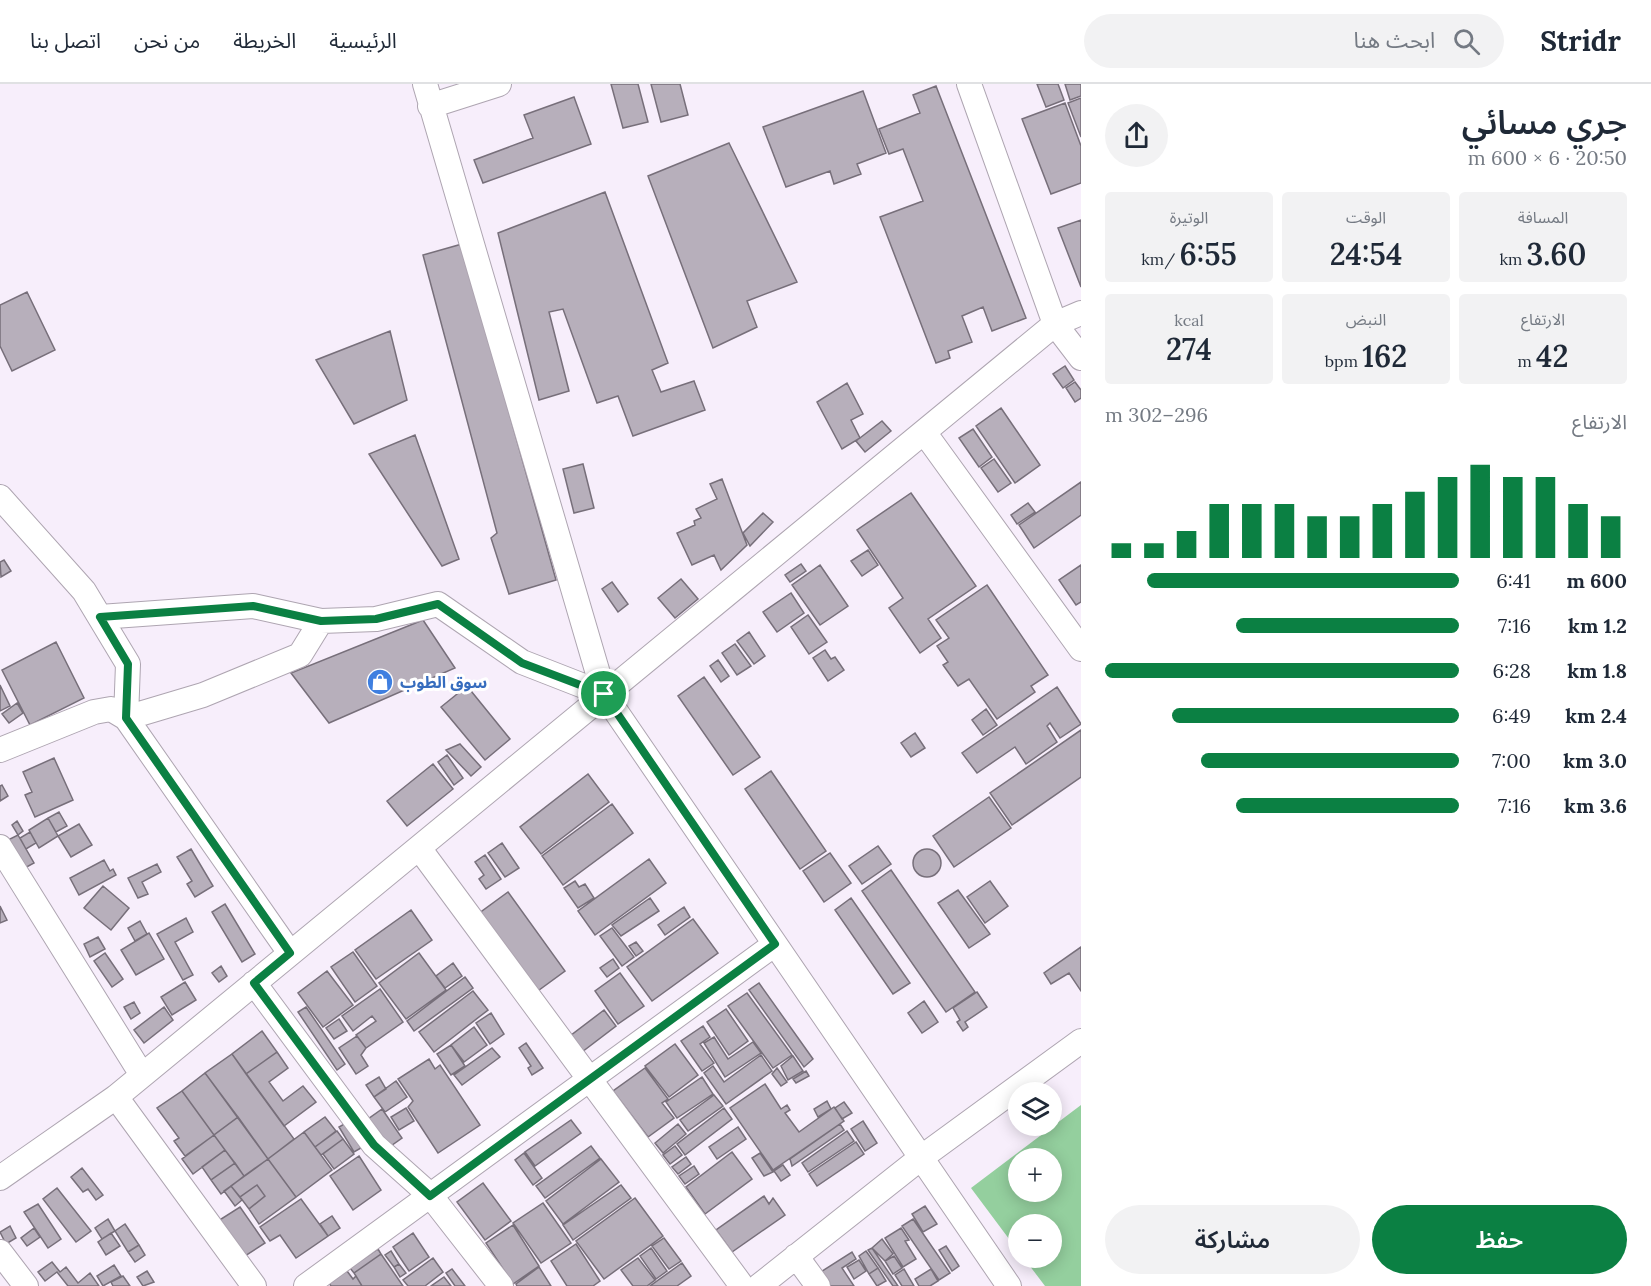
<!DOCTYPE html>
<html lang="ar">
<meta charset="utf-8">
<style>
:root{--surface:#fff;--page:#f2f2f3;--text:#1f2937;--muted:#747a83;--line:#e0e1e3;--accent:#0b8043}
body{margin:0;font-family:Lora,"Noto Sans Arabic",serif;background:var(--page);color:var(--text);direction:rtl;height:100vh;display:flex;flex-direction:column;font-size:22px;white-space:nowrap}
*{box-sizing:border-box;margin:0}
p{font-size:20px;color:var(--muted)}
.icon{flex:none;width:33px;height:33px;fill:none;stroke:currentColor;stroke-width:2;stroke-linecap:round;stroke-linejoin:round}
.map{position:relative;flex:1;overflow:hidden;direction:ltr}
.drawer{display:flex;flex-direction:column;background:var(--surface);width:570px}
.drawer>*{flex:none}
.fabs{position:absolute;left:1008px;top:998px;display:grid;gap:12px}
.fabs a{display:grid;place-items:center;width:54px;height:54px;border-radius:50%;background:var(--surface);box-shadow:0 3px 15px #0003;font-size:30px}
.pin{position:absolute;display:grid;place-items:center;width:51px;height:51px;color:#fff;margin:-26px;border:3px solid #fff;border-radius:50%;box-shadow:0 2px 6px #0007}
.round{display:grid;place-items:center;flex:none;width:63px;height:63px;border-radius:32px;background:var(--page)}
.overview{display:flex;align-items:center;justify-content:space-between;height:102px;padding:0 24px}
h1{font-size:33px;font-weight:600;line-height:45px}
.figures{display:grid;grid-template-columns:repeat(3,1fr);gap:9px;height:102px;padding:6px 24px}
.figures div{display:grid;align-content:center;border-radius:6px;background:var(--page);text-align:center}
.figures b{font-size:30px;font-weight:600}
.figures small{font-size:16px;font-weight:400}
.figures p{font-size:16px}
.chart{height:168px;padding:12px 24px}
.chart p{display:flex;justify-content:space-between}
.chart svg{width:100%;height:108px;margin-top:6px;stroke:var(--accent);stroke-width:6}
.button{display:flex;gap:12px;margin-top:auto;padding:12px 24px}
.button a{flex:1;height:69px;border-radius:36px;background:var(--accent);color:#fff;font-size:24px;font-weight:600;line-height:69px;text-align:center}
.button a+a{background:var(--page);color:var(--text)}
ul{padding:0 24px;list-style:none;font-size:20px}
li{display:grid;grid-template-columns:96px 72px 1fr;align-items:center;height:45px}
li i{height:15px;border-radius:8px;background:var(--accent)}
header{display:flex;align-items:center;gap:36px;box-sizing:border-box;height:84px;padding:0 30px;background:var(--surface);border-bottom:2px solid var(--line)}
header strong{font-size:28px}
nav{display:flex;gap:33px;margin-inline-start:auto;font-size:21px}
.search{width:420px;height:54px;background:var(--page);display:flex;align-items:center;gap:15px;box-sizing:border-box;padding:0 21px;border-radius:33px;color:var(--muted);font-size:22px}
main{display:flex;flex:1;min-height:0}
.map>svg:first-child{display:block}
.pitch{fill:#94cf9e;fill-rule:evenodd}
.building{fill:#b7afbb;stroke:#776f7a;stroke-width:1.5}
.lines{fill:none;stroke-linecap:round;stroke-linejoin:round}
.street-casing{stroke:#aea5b1;stroke-width:26}
.street{stroke:#fff;stroke-width:24}
.route-casing{stroke:#fff;stroke-width:12}
.route{stroke:#0b8043;stroke-width:8}
.labels{text-anchor:middle;dominant-baseline:central;stroke-width:6;stroke-linejoin:round;paint-order:stroke}
.shop-label{font-size:16px;font-weight:bold;fill:#366cbe;stroke:#fff;text-anchor:start}
</style>
<header>
<strong>Stridr</strong>
<div class="search"><svg class="icon" aria-label="search" viewBox="0 0 24 24"><circle cx="10" cy="10" r="6"/><path d="M15 15l6 6"/></svg>ابحث هنا</div>
<nav><a>الرئيسية</a><a>الخريطة</a><a>من نحن</a><a>اتصل بنا</a></nav>
</header>
<main>
<section class="drawer">
<div class="overview"><div><h1>جري مسائي</h1><p>20:50 · 6 × 600 m</p></div><a class="round"><svg class="icon" aria-label="share" viewBox="0 0 24 24"><path d="M12 15V3M7 8l5-5 5 5M5 13v7h14v-7"/></svg></a></div>
<div class="figures">
<div><p>المسافة</p><b>3.60<small> km</small></b></div>
<div><p>الوقت</p><b>24:54</b></div>
<div><p>الوتيرة</p><b>6:55<small> /km</small></b></div>
</div>
<div class="figures">
<div><p>الارتفاع</p><b>42<small> m</small></b></div>
<div><p>النبض</p><b>162<small> bpm</small></b></div>
<div><p>kcal</p><b>274</b></div>
</div>
<div class="chart"><p><span>الارتفاع</span>296–302 m</p>
<svg viewBox="0 0 160 44" preserveAspectRatio="none"><path d="M5 44V38M15 44V38M25 44V33M35 44V22M45 44V22M55 44V22M65 44V27M75 44V27M85 44V22M95 44V17M105 44V11M115 44V6M125 44V11M135 44V11M145 44V22M155 44V27"/></svg>
</div>
<ul>
<li><b>600 m</b>6:41<i style="width:88%"></i></li>
<li><b>1.2 km</b>7:16<i style="width:63%"></i></li>
<li><b>1.8 km</b>6:28<i style="width:100%"></i></li>
<li><b>2.4 km</b>6:49<i style="width:81%"></i></li>
<li><b>3.0 km</b>7:00<i style="width:73%"></i></li>
<li><b>3.6 km</b>7:16<i style="width:63%"></i></li>
</ul>
<div class="button"><a>حفظ</a><a>مشاركة</a></div>
</section>
<div class="map">
<svg width="1081" height="1202" viewBox="0 0 1081 1202">
<rect width="100%" height="100%" fill="#f7eefb"/>
<path class="pitch" d="M1081,1021V1202H1045L1023,1173H1052V1140H1018V1167L971,1104ZM1018,1074H1052V1107H1018Z"/>
<path class="building" d="M611,0H638L648,38L623,44Z
M651,0H680L688,31L661,38Z
M1037,0H1058L1064,16L1046,23Z
M1065,0H1081V12L1070,16Z
M936,2L1026,234L992,247L983,223L962,232L972,258L948,267L950,274L936,279L880,133L923,117L903,65L889,70L879,45L920,29L913,11Z
M863,7L886,69L857,80L861,90L834,100L830,87L786,103L763,43Z
M574,13L591,60L483,99L474,76L533,54L524,31Z
M1081,14V53L1068,19Z
M1065,19L1081,62V99L1051,110L1022,35Z
M729,59L797,198L747,217L757,243L713,264L648,92Z
M605,108L668,279L652,286L661,308L694,297L705,326L633,352L618,312L597,319L563,225L549,228L569,307L539,316L498,149Z
M1081,136V203L1058,144Z
M462,160L556,496L509,510L491,454L497,449L423,171Z
M27,208L55,266L12,287L0,262V221Z
M390,247L407,316L354,340L316,276Z
M1065,282L1074,296L1063,304L1053,290Z
M1075,298L1081,306V314L1075,318L1066,304Z
M847,299L863,330L851,336L860,354L842,365L817,318Z
M1001,324L1040,381L1015,399L976,342Z
M882,337L891,347L865,368L856,357Z
M973,345L992,373L979,383L959,354Z
M415,351L459,475L442,482L369,370Z
M994,375L1011,399L998,408L981,384Z
M583,380L594,424L574,429L563,385Z
M722,395L747,461L721,486L714,471L692,481L677,449L695,441L694,437L701,434L696,425L717,415L710,400Z
M1081,398V431L1034,464L1019,441Z
M911,409L976,502L928,535L941,554L920,569L889,524L903,514L857,446Z
M1028,419L1035,428L1017,440L1011,431Z
M763,429L773,438L750,462L743,449Z
M868,466L878,481L862,492L851,477Z
M4,476L11,487L1,493L0,478Z
M801,480L806,487L790,498L785,491Z
M820,481L848,522L820,541L792,501Z
M1081,481V518L1076,521L1059,496Z
M681,495L698,515L675,534L658,514Z
M612,498L628,520L618,528L602,505Z
M987,501L1048,591L1031,602L1035,608L997,635L969,595L958,602L943,581L948,578L937,562L949,554L936,536Z
M791,509L804,529L777,548L763,528Z
M808,531L827,558L809,570L791,543Z
M423,536L455,584L329,639L291,589Z
M749,548L765,572L754,580L737,557Z
M56,558L84,614L30,641L2,586Z
M735,560L751,582L737,591L722,569Z
M825,566L831,575L835,573L844,586L828,597L813,574Z
M718,576L729,592L721,598L710,582Z
M704,593L760,673L733,691L678,612Z
M0,601L10,622L0,627Z
M467,602L510,655L485,676L441,623Z
M1057,603L1081,640L1060,654L1050,639L1047,642L1057,658L1026,680L1015,663L977,689L962,669Z
M17,619L23,629L9,639L2,630Z
M986,625L997,641L983,651L972,636Z
M1081,646V693L1012,741L990,709Z
M915,649L925,664L911,673L901,659Z
M460,660L481,683L471,692L446,666Z
M447,671L463,694L454,701L438,678Z
M54,674L73,716L35,733L25,711L32,708L23,688Z
M433,680L453,705L407,742L387,717Z
M771,687L826,767L800,785L745,705Z
M588,690L609,718L541,770L520,743Z
M2,701L8,712L0,717V702Z
M989,713L1011,744L954,783L933,752Z
M612,720L633,749L563,801L542,772Z
M59,728L67,742L56,748L48,734Z
M48,734L58,752L39,764L29,746Z
M17,737L23,747L18,751L12,741Z
M79,740L92,761L71,773L58,752Z
M30,748L36,759L26,765L20,754Z
M18,751L34,779L23,785L6,757Z
M502,759L519,784L505,793L488,769Z
M878,762L891,780L862,800L849,782Z
M191,765L213,802L195,813L187,800L192,797L177,773Z
M913 779a14 14 0 1 1 28 0a14 14 0 1 1-28 0Z
M830,769L851,799L824,818L803,787Z
M485,771L501,795L486,805L479,795L484,791L475,778Z
M649,775L666,799L595,851L578,827Z
M104,776L110,787L113,785L116,791L79,811L70,794Z
M157,780L161,788L142,798L148,810L138,814L128,794Z
M891,786L975,908L946,928L862,807Z
M575,797L579,803L585,800L594,814L578,824L564,804Z
M990,797L1008,822L985,839L967,813Z
M103,802L129,824L111,846L84,824Z
M958,806L990,850L969,864L938,819Z
M508,808L565,887L535,909L478,830Z
M650,814L659,827L621,852L612,841Z
M851,814L910,899L893,910L835,826Z
M225,820L255,870L242,878L212,828Z
M0,822L7,836L0,839Z
M684,823L690,833L665,851L658,841Z
M411,826L432,856L376,895L355,866Z
M186,834L193,848L175,858L193,891L183,896L157,850Z
M693,835L718,869L652,917L627,883Z
M140,837L147,850L135,857L128,844Z
M612,844L634,873L622,882L600,852Z
M149,849L164,875L136,891L121,866Z
M98,853L105,865L90,873L84,860Z
M636,858L643,867L636,872L629,862Z
M1081,863V907L1069,889L1051,900L1044,889Z
M353,868L377,902L355,918L331,883Z
M105,869L123,895L112,903L94,877Z
M419,869L446,906L406,935L379,899Z
M613,875L619,884L607,893L600,884Z
M453,879L462,892L445,904L436,892Z
M221,882L227,892L219,898L212,889Z
M327,887L353,921L323,943L298,909Z
M620,889L644,922L618,940L595,907Z
M465,893L473,904L414,947L407,937Z
M185,898L196,916L172,931L161,913Z
M759,899L813,975L804,983L749,906Z
M380,905L403,938L366,964L356,951L376,937L372,932L353,947L342,932Z
M473,907L488,926L434,968L419,948Z
M977,908L987,923L965,938L968,943L963,947L957,938L960,936L953,924Z
M747,909L792,971L773,984L728,922Z
M924,917L938,938L922,949L908,929Z
M134,918L140,929L131,935L124,923Z
M164,923L173,936L144,959L134,946Z
M306,923L345,980L337,986L298,928Z
M726,925L748,957L729,971L707,938Z
M604,926L616,942L582,968L570,952Z
M491,929L504,950L490,960L476,939Z
M339,935L347,947L334,955L326,944Z
M703,942L710,953L700,960L714,979L702,987L681,957Z
M474,943L487,961L464,978L451,961Z
M262,947L277,968L246,990L232,970Z
M357,952L366,964L361,971L368,982L356,990L339,964Z
M714,953L728,975L753,958L761,969L725,993L704,959Z
M526,959L543,984L532,991L528,984L531,982L519,964Z
M675,960L698,991L669,1013L645,982Z
M451,961L465,982L451,991L437,970Z
M492,964L500,973L462,1001L454,991Z
M277,968L288,984L269,998L283,1017L303,1002L316,1018L284,1042L246,990Z
M232,970L294,1055L268,1075L205,989Z
M761,971L772,987L726,1020L704,989L713,982L724,998Z
M793,972L803,987L788,996L781,982Z
M429,975L435,985L440,981L480,1041L438,1069L408,1023L413,1017L398,995Z
M645,984L668,1015L662,1019L674,1034L648,1053L613,1007Z
M777,984L787,998L781,1002L772,990Z
M806,987L809,992L796,999L793,995Z
M205,989L238,1033L214,1051L182,1007Z
M379,993L386,1005L374,1013L366,1001Z
M702,993L713,1010L677,1034L666,1018Z
M396,997L407,1013L385,1028L374,1013Z
M765,1000L781,1025L787,1021L790,1026L785,1029L799,1048L834,1023L844,1037L773,1086L730,1024Z
M182,1007L214,1051L185,1072L174,1057L179,1054L157,1024Z
M714,1011L723,1022L688,1047L680,1036Z
M827,1017L831,1025L818,1033L814,1025Z
M844,1018L852,1029L842,1035L835,1024Z
M406,1024L414,1037L399,1046L391,1033Z
M724,1024L732,1035L685,1071L677,1060Z
M382,1025L402,1054L388,1064L368,1035Z
M238,1033L268,1075L244,1092L214,1051Z
M325,1033L336,1047L315,1063L304,1048Z
M571,1036L581,1049L535,1082L525,1068Z
M863,1037L877,1059L865,1067L851,1045Z
M346,1039L361,1064L354,1068L339,1043Z
M678,1040L686,1050L663,1069L655,1059Z
M840,1040L844,1046L792,1082L790,1075Z
M738,1043L746,1055L717,1075L709,1063Z
M337,1047L343,1055L321,1071L315,1063Z
M847,1047L854,1057L808,1088L802,1079Z
M304,1048L332,1086L296,1113L268,1075Z
M214,1051L225,1066L193,1090L182,1075Z
M343,1055L354,1070L334,1085L323,1070Z
M856,1058L864,1070L817,1102L809,1090Z
M591,1062L600,1074L545,1114L536,1102Z
M675,1062L682,1071L670,1080L663,1071Z
M225,1066L235,1079L211,1096L202,1083Z
M732,1068L752,1095L705,1130L686,1103Z
M524,1069L542,1094L533,1101L515,1076Z
M760,1069L773,1088L764,1092L752,1074Z
M359,1072L381,1106L353,1126L330,1092Z
M686,1073L691,1080L678,1090L672,1083Z
M268,1075L296,1113L259,1140L249,1125L265,1112L257,1101L240,1113L231,1102Z
M601,1075L619,1098L563,1140L546,1117Z
M235,1079L244,1092L221,1110L211,1096Z
M783,1081L790,1091L781,1097L774,1087Z
M694,1082L699,1090L685,1100L679,1092Z
M82,1084L103,1111L96,1116L88,1105L83,1108L71,1093Z
M483,1099L511,1137L485,1156L457,1118Z
M257,1101L265,1112L249,1125L240,1113Z
M621,1101L631,1114L573,1156L563,1141Z
M231,1102L242,1116L235,1122L224,1107Z
M57,1104L91,1147L76,1158L43,1115Z
M764,1112L769,1120L773,1114L785,1131L732,1168L716,1146Z
M635,1114L663,1152L604,1195L576,1157Z
M301,1115L328,1152L296,1174L280,1151L270,1157L260,1143Z
M543,1119L571,1159L541,1179L513,1139Z
M38,1120L61,1155L48,1164L24,1128Z
M925,1122L937,1140L923,1148L912,1130Z
M240,1123L265,1159L242,1174L218,1137Z
M332,1132L340,1144L328,1152L320,1140Z
M108,1135L115,1147L102,1155L95,1144Z
M913,1135L950,1189L939,1196L902,1142Z
M125,1140L139,1161L128,1168L115,1147Z
M513,1141L539,1182L513,1200L486,1159Z
M10,1142L16,1154L6,1160L0,1148Z
M34,1144L40,1153L27,1162L21,1154Z
M901,1144L909,1156L905,1157L916,1175L903,1183L885,1154Z
M111,1149L120,1162L106,1171L98,1158Z
M413,1149L429,1173L409,1187L393,1163Z
M664,1154L681,1177L669,1185L652,1162Z
M882,1155L893,1170L885,1177L872,1164Z
M576,1160L600,1197L593,1202H567L551,1177Z
M139,1161L145,1171L135,1178L128,1168Z
M946,1162L959,1182L952,1187L939,1166Z
M651,1164L667,1187L656,1195L640,1172Z
M872,1164L898,1202H893L868,1166Z
M378,1165L381,1170L354,1189L350,1184Z
M391,1167L399,1180L394,1183L385,1171Z
M866,1167L878,1184L869,1190L859,1172Z
M852,1168L856,1175L842,1184L854,1202H823L816,1191Z
M381,1170L403,1202H362L354,1189Z
M894,1172L902,1184L893,1190L885,1177Z
M433,1174L443,1188L425,1202H408L403,1196Z
M638,1174L655,1196L647,1202H633L621,1186Z
M859,1176L866,1187L854,1195L847,1183Z
M52,1178L60,1188L66,1183L78,1199L90,1189L99,1202H68L57,1188L45,1197L38,1188Z
M682,1179L691,1192L677,1202H650Z
M399,1180L406,1189L400,1193L394,1183Z
M114,1181L121,1192L103,1202L97,1192Z
M539,1183L551,1202H517L516,1200Z
M878,1184L886,1197L877,1202L869,1190Z
M452,1185L465,1202H455L446,1189Z
M904,1185L914,1202H902L895,1191Z
M931,1185L938,1197L930,1202H919L915,1195Z
M147,1187L154,1198L143,1202L137,1193Z
M347,1187L353,1195L356,1192L362,1202H331L329,1199Z
M123,1192L130,1202H113L111,1198Z
M444,1193L451,1202H431Z"/>
<g class="lines">
<g class="street-casing">
<path id="street" d="M425,0L604,610L1009,1202
M969,0L1055,240L1081,274
M430,22L499,0
M924,348L1081,565
M0,413L84,507L128,580L126,634L203,611L300,571L321,537
M100,533L253,522L321,537L376,535L438,520L522,578L604,610
M0,666L94,628L111,625L126,634L290,869
M0,763L142,991
M419,764L742,1202
M254,899L374,1061L430,1111L501,1202
M116,1013L254,1202
M0,1094L116,1013L1055,240L1081,229
M0,1168L26,1202
M796,1172L818,1202
M306,1202L775,860
M759,1202L922,1073L1081,957"/>
</g>
<use href="#street" class="street"/>
</g>
<g class="lines">
<g class="route-casing">
<path id="route" d="M438,520L522,579L604,610L775,860L430,1112L374,1061L254,899L290,869L126,634L128,580L100,533L253,522L321,537L376,535Z"/>
</g>
<use href="#route" class="route"/>
</g>
<defs>
<g id="shop-disc" transform="scale(1.35)"><circle r="9.5" fill="#3f7fe0" stroke="#fff"/><path d="M-5-2.5h2.3a2.7 3.5 0 0 1 5.4 0H5L5.5 6h-11ZM-1.5-2.5h3a1.5 2.3 0 0 0-3 0Z" fill="#fff"/></g>
</defs>
<g fill-rule="evenodd">
<use href="#shop-disc" x="380" y="598"/>
</g>
<g class="labels">
<g class="shop-label">
<text x="400" y="598">سوق الطوب</text>
</g>
</g>
</svg>
<div class="fabs">
<a><svg class="icon" aria-label="layers" viewBox="0 0 24 24"><path d="M12 4l9 5-9 5-9-5zM3 14l9 5 9-5"/></svg></a>
<a>+</a>
<a>−</a>
</div>
<div class="pin" style="left:604px;top:610px;background:#1e9e55"><svg class="icon" aria-label="arrive" viewBox="0 0 24 24"><path d="M6 21V4h12l-3 4 3 4H6"/></svg></div>
</div>
</main>
